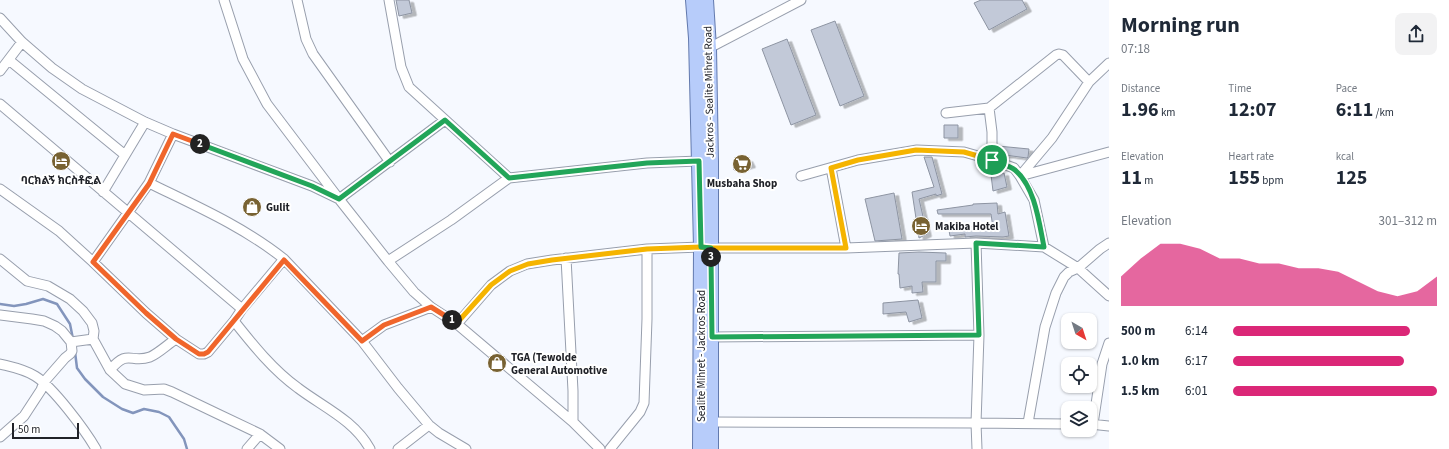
<!DOCTYPE html>
<meta charset="utf-8">
<style>
:root{--surface:#fff;--page:#f2f2f3;--text:#1f2937;--muted:#747a83;--accent:#db2777}
body{margin:0;font-family:"Source Sans 3","Noto Sans Ethiopic",sans-serif;background:var(--page);color:var(--text);height:100vh;display:flex;flex-direction:column;font-size:15px;white-space:nowrap}
*{box-sizing:border-box;margin:0}
p{font-size:13px;color:var(--muted)}
.icon{flex:none;width:22px;height:22px;fill:none;stroke:currentColor;stroke-width:2;stroke-linecap:round;stroke-linejoin:round}
.map{position:relative;flex:1;overflow:hidden}
.drawer{display:flex;flex-direction:column;background:var(--surface);width:340px}
.drawer>*{flex:none}
.needle{width:26px;rotate:141deg}
.tools{position:absolute;left:1061px;top:313px;display:grid;gap:8px}
.tools a{display:grid;place-items:center;width:36px;height:36px;border-radius:8px;background:var(--surface);box-shadow:0 1px 3px #0004;font-size:20px}
.scale{position:absolute;left:12px;bottom:10px;width:67px;box-sizing:border-box;padding-left:4px;border:2px solid #202228;border-top:0;font-size:11px;line-height:14px;white-space:nowrap;color:#202228;-webkit-text-stroke:3px #fff;paint-order:stroke}
.pin{position:absolute;display:grid;place-items:center;width:34px;height:34px;color:#fff;margin:-17px;border:2px solid #fff;border-radius:50%;box-shadow:0 1px 4px #0007}
.km{position:absolute;width:20px;height:20px;margin:-10px;border-radius:50%;background:#222;color:#fff;font-size:11px;line-height:20px;text-align:center}
.round{display:grid;place-items:center;flex:none;width:42px;height:42px;border-radius:8px;background:var(--page)}
.overview{display:flex;align-items:center;justify-content:space-between;height:68px;padding:0 12px}
h1{font-size:22px;font-weight:700;line-height:30px}
.figures{display:grid;grid-template-columns:repeat(3,1fr);gap:6px;height:68px;padding:4px 12px}
.figures div{display:grid;align-content:center}
.figures b{font-size:20px;font-weight:700}
.figures small{font-size:11px;font-weight:400}
.figures p{font-size:11px}
.chart{height:112px;padding:8px 12px}
.chart p{display:flex;justify-content:space-between}
.chart svg{width:100%;height:72px;margin-top:4px;fill:var(--accent);opacity:.7}
ul{padding:0 12px;list-style:none;font-size:13px}
li{display:grid;grid-template-columns:64px 48px 1fr;align-items:center;height:30px}
li i{height:10px;border-radius:5px;background:var(--accent)}
main{display:flex;flex:1;min-height:0}
.map>svg:first-child{display:block}
.lines{fill:none;stroke-linecap:round;stroke-linejoin:round}
.stream{stroke:#8395bc;stroke-width:2.5}
.building{fill:#c2c9d8;stroke:#8d94a2;filter:url(#shadow)}
.minor-casing{stroke:#989fad;stroke-width:11}
.primary-casing{stroke:#637aae;stroke-width:16}
.minor{stroke:#fff;stroke-width:9}
.primary{stroke:#b7ccfa;stroke-width:14}
.split-1-casing{stroke:#fff;stroke-width:8}
.split-2-casing{stroke:#fff;stroke-width:8}
.split-3-casing{stroke:#fff;stroke-width:8}
.split-4-casing{stroke:#fff;stroke-width:8}
.split-1{stroke:#f5b400;stroke-width:5}
.split-2{stroke:#f0652b;stroke-width:5}
.split-3{stroke:#22a559;stroke-width:5}
.split-4{stroke:#22a559;stroke-width:5}
.labels{text-anchor:middle;dominant-baseline:central;stroke-width:4;stroke-linejoin:round;paint-order:stroke}
.street-label{font-size:11px;fill:#202228;stroke:#fff}
.poi-label{font-size:11px;font-weight:bold;fill:#202228;stroke:#fff;text-anchor:start}
</style>
<main>
<div class="map">
<svg width="1109" height="449" viewBox="0 0 1109 449">
<defs>
<filter id="shadow"><feDropShadow dx="4.5" dy="2.5" stdDeviation="0" flood-color="#0004"/></filter>
</defs>
<rect width="100%" height="100%" fill="#f6f9ff"/>
<g class="lines">
<path class="stream" d="M0,304L14,306L26,304L43,299L57,304L70,324L73,339
M75,352L77,368L85,379L103,397L122,409L133,413L144,409L159,412L169,417L184,439L187,449"/>
</g>
<path class="building" d="M396,0H409L412,13L399,16Z
M981,0H1022L1027,9L989,30L974,3Z
M835,21L864,96L840,106L811,30Z
M787,39L816,115L791,125L762,49Z
M944,125H958V138H944Z
M998,146L1029,149L1028,157L1027,158L1005,155L1004,158L998,156Z
M924,157H932L942,194L936,196V194L919,199L927,234L919,238L912,192L934,187Z
M748,159L751,165L734,170L733,163Z
M1004,173L1007,187L993,191L991,175Z
M894,193L902,239L875,241L865,199Z
M997,203L998,214L1005,212L1009,236L1003,237L976,236L965,237V234L950,236L948,225L993,228L991,214H938L937,210L973,205V204Z
M919,252L946,253V261H936V282H922L923,292L912,293V286L900,288L899,274H898L899,253Z
M918,300L922,318L909,322L906,312L883,314V303Z"/>
<g class="lines">
<g class="minor-casing">
<path id="minor" d="M297,0L306,39L313,54L390,162
M389,0L401,67L409,87L509,178L647,163L699,161
M0,18L22,42L52,68L82,89L145,122L173,134L312,186L339,199L267,104L243,59L224,0
M709,48L801,0
M9,60L125,155
M0,71L22,42
M0,104L242,309L234,321L208,352L204,354H199L176,339L146,313L93,262L59,231L0,189
M989,108L992,132V160
M946,113L989,108L1056,55L1059,54L1063,55L1089,82
M445,120L339,199L388,261L414,292L431,307L457,324
M831,168L846,248
M801,176L858,160L917,150L964,152L992,160L1014,168L1020,176L1034,200L1044,247
M1020,176L1052,138L1089,82L1109,63
M1020,176L1109,152
M149,183L173,134
M103,192L145,122
M976,243L979,335L976,423L1068,424
M566,258L573,391V422L457,324L491,285L510,271L527,264L552,260L647,249L701,247L711,248H846L976,243L1044,247L1078,268L1109,296
M0,259L27,281L48,286L70,299L83,311L92,323L94,331L93,339
M388,261L451,220L509,178
M93,262L149,183C196,206 244,227 284,259L362,341
M431,307L384,325L362,341L398,388L429,425L439,433L466,449
M242,309L284,259
M0,315L32,319L44,321L55,326L62,331L71,342L72,351L70,354L65,358L44,382L41,390L24,416L0,437
M234,321C253,345 273,370 298,388C323,407 354,420 370,449
M712,337L979,335
M71,342L93,339L110,370L125,384L144,390L164,389L172,392L218,414L260,434L280,449
M0,364C12,367 24,369 35,376C53,387 85,430 96,449
M110,370C129,348 130,364 150,357C159,353 168,344 176,339
M573,422L600,449
M712,422L976,423L977,449
M1028,423L1045,327L1056,293L1064,277L1069,272L1078,268L1100,249L1109,243
M1090,424L1109,426
M1093,424L1102,364L1109,343
M247,449L260,434
M398,449L429,425
M610,449L640,412L644,403L647,319V249"/>
</g>
<g class="primary-casing">
<path id="primary" d="M693,0L696,38L701,247L700,449
M706,0L709,48L711,162V449"/>
</g>
<use href="#minor" class="minor"/>
<use href="#primary" class="primary"/>
</g>
<g class="lines">
<g class="split-1-casing">
<path id="split-1" d="M452,320L456,324L491,285L510,271L528,264L552,260L647,249L701,247L711,248H846L831,168L858,160L916,150L964,152L992,160"/>
</g>
<g class="split-2-casing">
<path id="split-2" d="M200,144L173,134L149,184L93,262L146,313L176,339L199,354H204L208,352L284,260L362,341L384,325L431,307L452,320"/>
</g>
<g class="split-3-casing">
<path id="split-3" d="M200,144L312,186L339,199L445,120L509,178L647,163L699,161L701,247L711,248V257"/>
</g>
<g class="split-4-casing">
<path id="split-4" d="M711,257L712,337L979,335L976,243L1044,247C1039,222 1035,187 1015,170C1009,165 998,163 992,160"/>
</g>
<use href="#split-1" class="split-1"/>
<use href="#split-2" class="split-2"/>
<use href="#split-3" class="split-3"/>
<use href="#split-4" class="split-4"/>
</g>
<defs>
<g id="hotel-disc" transform="scale(1)"><circle r="9.5" fill="#786232" stroke="#fff"/><path d="M-6-4.5h1.5V1H6V5H4.5V3h-9V5H-6ZM-4 0a1.8 1.8 0 1 1 3.6 0ZM.5 0V-2.5h3Q6-2.5 6 0Z" fill="#fff"/></g>
<g id="supermarket-disc" transform="scale(1)"><circle r="9.5" fill="#786232" stroke="#fff"/><path d="M-6-5.5h2.5l.6 2H6L4.5 2H-2.5L-4.4-4H-6ZM-1.5 3.2a1.3 1.3 0 1 0 .1 0ZM3 3.2a1.3 1.3 0 1 0 .1 0Z" fill="#fff"/></g>
<g id="shop-disc" transform="scale(1)"><circle r="9.5" fill="#786232" stroke="#fff"/><path d="M-5-2.5h2.3a2.7 3.5 0 0 1 5.4 0H5L5.5 6h-11ZM-1.5-2.5h3a1.5 2.3 0 0 0-3 0Z" fill="#fff"/></g>
</defs>
<g fill-rule="evenodd">
<use href="#hotel-disc" x="61" y="161"/>
<use href="#supermarket-disc" x="742" y="164"/>
<use href="#shop-disc" x="252" y="207"/>
<use href="#hotel-disc" x="921" y="226"/>
<use href="#shop-disc" x="497" y="363"/>
</g>
<g class="labels">
<g class="street-label">
<text transform="translate(709 92) rotate(-91)">Jackros - Sealite Mihret Road</text>
<text transform="translate(701 356) rotate(-90)">Sealite Mihret - Jackros Road</text>
</g>
<g class="poi-label">
<text x="61" y="180" text-anchor="middle">ባርክልኝ ክርስቶፎል</text>
<text x="742" y="183" text-anchor="middle">Musbaha Shop</text>
<text x="266" y="207">Gulit</text>
<text x="935" y="226">Makiba Hotel</text>
<text x="511" y="357">TGA (Tewolde<tspan x="511" dy="13">General Automotive</tspan></text>
</g>
</g>
</svg>
<div class="tools">
<a><svg class="needle" viewBox="-14 -14 28 28"><path d="M0-13l5 13h-10z" fill="#e53935"/><path d="M0 13l5-13h-10z" fill="#747a83"/></svg></a>
<a><svg class="icon" aria-label="locate" viewBox="0 0 24 24"><circle cx="12" cy="12" r="6"/><path d="M12 2v4M12 18v4M2 12h4M18 12h4"/></svg></a>
<a><svg class="icon" aria-label="layers" viewBox="0 0 24 24"><path d="M12 4l9 5-9 5-9-5zM3 14l9 5 9-5"/></svg></a>
</div>
<div class="scale">50 m</div>
<div class="pin" style="left:992px;top:160px;background:#1e9e55"><svg class="icon" aria-label="arrive" viewBox="0 0 24 24"><path d="M6 21V4h12l-3 4 3 4H6"/></svg></div>
<b class="km" style="left:452px;top:320px">1</b>
<b class="km" style="left:200px;top:144px">2</b>
<b class="km" style="left:711px;top:257px">3</b>
</div>
<section class="drawer">
<div class="overview"><div><h1>Morning run</h1><p>07:18</p></div><a class="round"><svg class="icon" aria-label="share" viewBox="0 0 24 24"><path d="M12 15V3M7 8l5-5 5 5M5 13v7h14v-7"/></svg></a></div>
<div class="figures">
<div><p>Distance</p><b>1.96<small> km</small></b></div>
<div><p>Time</p><b>12:07</b></div>
<div><p>Pace</p><b>6:11<small> /km</small></b></div>
</div>
<div class="figures">
<div><p>Elevation</p><b>11<small> m</small></b></div>
<div><p>Heart rate</p><b>155<small> bpm</small></b></div>
<div><p>kcal</p><b>125</b></div>
</div>
<div class="chart"><p><span>Elevation</span>301–312 m</p>
<svg viewBox="0 0 160 44" preserveAspectRatio="none"><path d="M0 44V26L10 15L20 6L30 6L40 9L50 15L60 15L70 18L80 18L90 21L100 21L110 23L120 29L130 35L140 38L150 35L160 26V44z"/></svg>
</div>
<ul>
<li><b>500 m</b>6:14<i style="width:87%"></i></li>
<li><b>1.0 km</b>6:17<i style="width:84%"></i></li>
<li><b>1.5 km</b>6:01<i style="width:100%"></i></li>
</ul>
</section>
</main>
